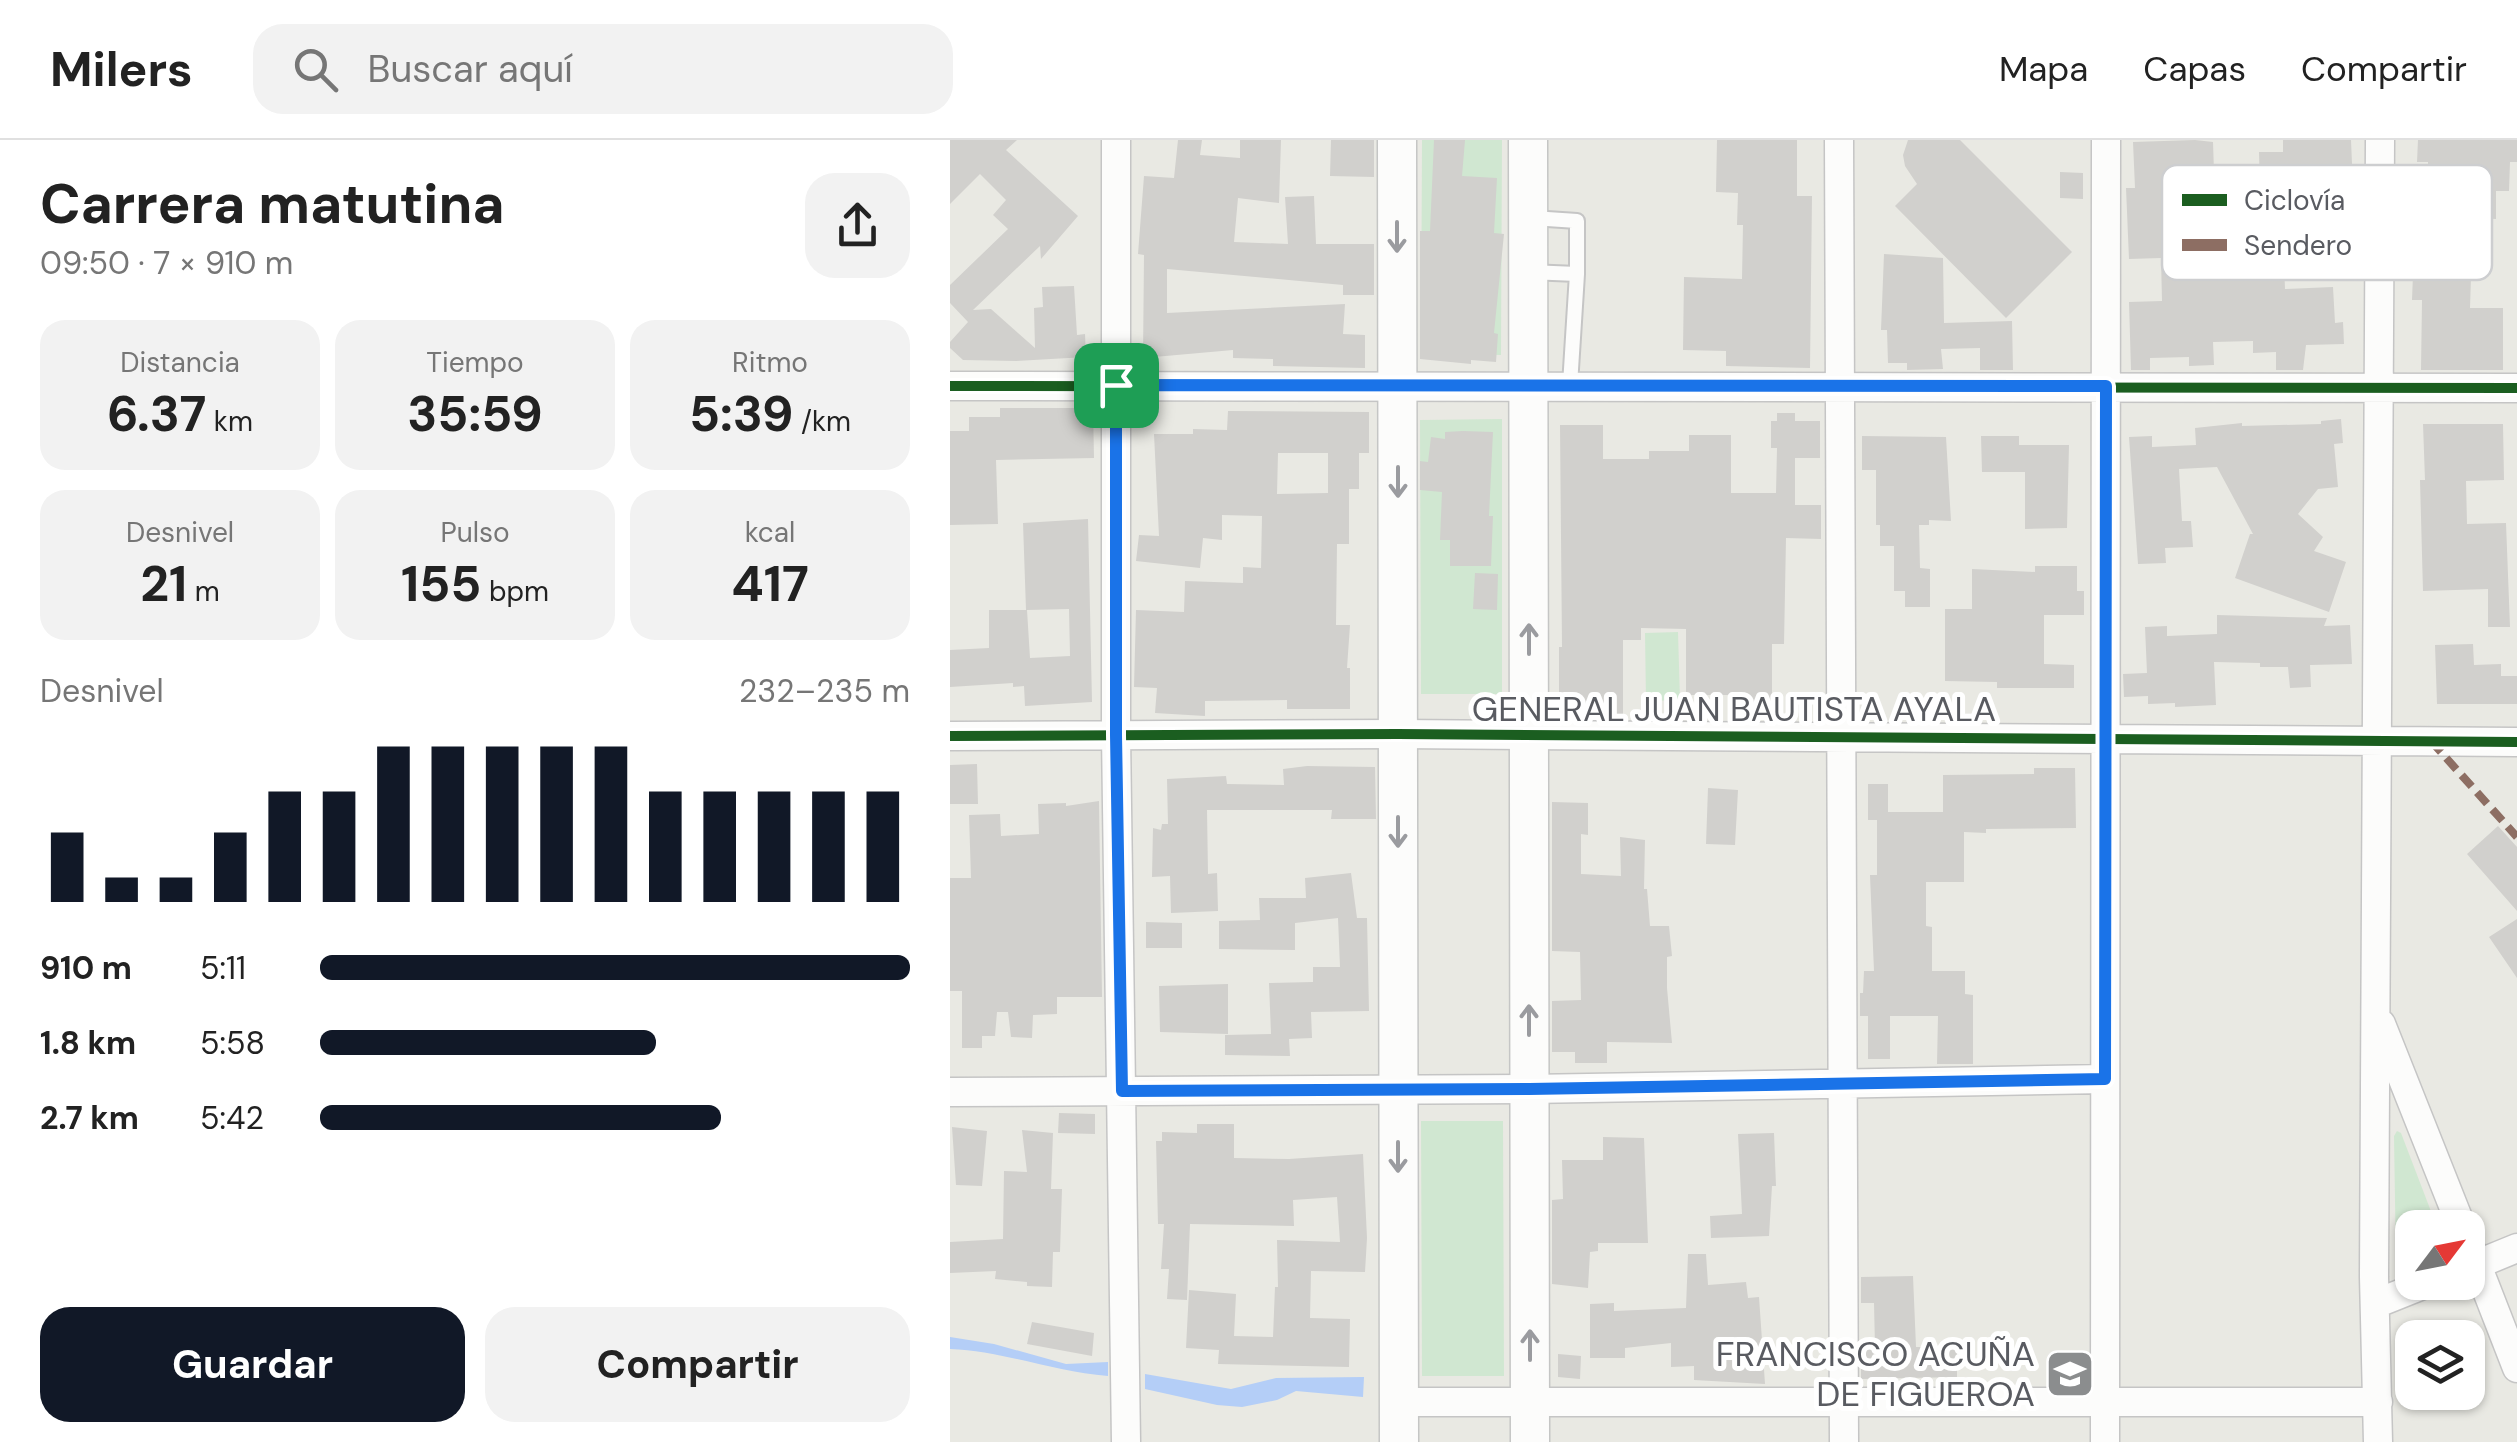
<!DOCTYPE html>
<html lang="es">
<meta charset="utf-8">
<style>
:root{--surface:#fff;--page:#f2f2f2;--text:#222;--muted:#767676;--line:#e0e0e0;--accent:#111827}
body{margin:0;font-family:"DM Sans",sans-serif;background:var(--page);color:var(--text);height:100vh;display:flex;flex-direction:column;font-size:38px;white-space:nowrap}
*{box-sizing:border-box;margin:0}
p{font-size:32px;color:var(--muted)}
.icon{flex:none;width:55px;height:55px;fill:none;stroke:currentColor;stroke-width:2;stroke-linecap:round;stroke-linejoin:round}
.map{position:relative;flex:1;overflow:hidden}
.sheet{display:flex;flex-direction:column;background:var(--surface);width:950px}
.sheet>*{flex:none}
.needle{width:65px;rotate:58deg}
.fabs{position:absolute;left:1445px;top:1070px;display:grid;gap:20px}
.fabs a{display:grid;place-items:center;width:90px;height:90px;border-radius:20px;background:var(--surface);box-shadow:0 2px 8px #0004;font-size:50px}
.pin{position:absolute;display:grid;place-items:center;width:85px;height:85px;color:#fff;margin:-42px;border-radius:20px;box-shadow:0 5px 15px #0006}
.round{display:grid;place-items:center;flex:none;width:105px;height:105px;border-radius:30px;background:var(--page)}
.headline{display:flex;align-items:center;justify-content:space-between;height:170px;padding:0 40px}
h1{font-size:55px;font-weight:700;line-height:75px}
.metrics{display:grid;grid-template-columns:repeat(3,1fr);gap:15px;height:170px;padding:10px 40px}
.metrics div{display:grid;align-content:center;border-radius:25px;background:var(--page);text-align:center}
.metrics b{font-size:50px;font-weight:700}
.metrics small{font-size:28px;font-weight:400}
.metrics p{font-size:28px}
.chart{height:280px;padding:20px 40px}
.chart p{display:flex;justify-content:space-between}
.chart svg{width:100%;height:180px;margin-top:10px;stroke:var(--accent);stroke-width:6}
.action{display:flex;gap:20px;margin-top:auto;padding:20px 40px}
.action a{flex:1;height:115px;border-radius:30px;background:var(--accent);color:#fff;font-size:40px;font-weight:700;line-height:115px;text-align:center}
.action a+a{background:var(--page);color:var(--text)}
ul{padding:0 40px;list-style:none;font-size:32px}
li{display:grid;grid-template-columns:160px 120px 1fr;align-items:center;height:75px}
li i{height:25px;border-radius:12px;background:var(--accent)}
header{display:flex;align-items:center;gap:60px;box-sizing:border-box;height:140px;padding:0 50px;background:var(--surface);border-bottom:2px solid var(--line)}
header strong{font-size:48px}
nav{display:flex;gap:55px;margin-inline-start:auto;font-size:35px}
.search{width:700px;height:90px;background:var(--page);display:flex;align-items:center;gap:25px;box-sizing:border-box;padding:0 35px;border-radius:30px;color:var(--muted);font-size:38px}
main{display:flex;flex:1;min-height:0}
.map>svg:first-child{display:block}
.green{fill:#d0e7d1}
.water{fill:#b4cef7}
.building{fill:#d1d0cd;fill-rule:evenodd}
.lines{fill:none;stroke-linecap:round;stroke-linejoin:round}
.service-casing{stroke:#c5c5c5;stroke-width:18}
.minor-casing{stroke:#c5c5c5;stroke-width:31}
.secondary-casing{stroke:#c5c6c5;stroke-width:41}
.service{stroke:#fcfcfb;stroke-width:14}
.minor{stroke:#fcfcfb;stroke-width:28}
.secondary{stroke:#fcfcfb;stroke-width:38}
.quiet{stroke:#8d6e63;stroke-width:8;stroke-dasharray:15 8;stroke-linecap:butt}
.cycleway-casing{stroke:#fff;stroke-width:16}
.cycleway{stroke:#1b5e20;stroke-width:10}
.oneway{stroke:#9a9b9f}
.route-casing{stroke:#fff;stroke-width:20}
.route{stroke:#1a73e8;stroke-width:12}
.labels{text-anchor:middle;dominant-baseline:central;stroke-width:10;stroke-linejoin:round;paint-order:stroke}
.street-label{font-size:35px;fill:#595b61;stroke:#fff}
.poi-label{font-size:35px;fill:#595b61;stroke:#fff;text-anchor:end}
.key{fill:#fff;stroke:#cdced0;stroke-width:2.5}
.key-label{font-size:28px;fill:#595b61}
</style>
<header>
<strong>Milers</strong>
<div class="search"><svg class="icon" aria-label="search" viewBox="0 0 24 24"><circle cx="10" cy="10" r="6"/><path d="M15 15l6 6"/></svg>Buscar aquí</div>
<nav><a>Mapa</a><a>Capas</a><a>Compartir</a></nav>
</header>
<main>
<section class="sheet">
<div class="headline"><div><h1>Carrera matutina</h1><p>09:50 · 7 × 910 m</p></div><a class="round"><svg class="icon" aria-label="share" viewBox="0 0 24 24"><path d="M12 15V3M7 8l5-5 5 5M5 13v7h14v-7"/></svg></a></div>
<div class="metrics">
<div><p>Distancia</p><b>6.37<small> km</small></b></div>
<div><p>Tiempo</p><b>35:59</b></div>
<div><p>Ritmo</p><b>5:39<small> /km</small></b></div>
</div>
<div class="metrics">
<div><p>Desnivel</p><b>21<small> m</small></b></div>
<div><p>Pulso</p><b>155<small> bpm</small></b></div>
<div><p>kcal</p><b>417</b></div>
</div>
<div class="chart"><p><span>Desnivel</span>232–235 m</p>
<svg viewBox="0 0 160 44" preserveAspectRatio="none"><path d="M5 44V27M15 44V38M25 44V38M35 44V27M45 44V17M55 44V17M65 44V6M75 44V6M85 44V6M95 44V6M105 44V6M115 44V17M125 44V17M135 44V17M145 44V17M155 44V17"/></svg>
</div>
<ul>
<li><b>910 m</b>5:11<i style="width:100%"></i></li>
<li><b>1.8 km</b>5:58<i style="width:57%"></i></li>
<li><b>2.7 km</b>5:42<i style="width:68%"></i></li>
</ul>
<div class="action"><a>Guardar</a><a>Compartir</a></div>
</section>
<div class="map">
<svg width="1567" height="1302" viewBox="0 0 1567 1302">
<rect width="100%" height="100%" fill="#e9e9e3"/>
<path class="green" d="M472,0H552L551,215L471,214Z
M552,279V554H471L470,280Z
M728,492L730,560L696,561L695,493Z
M553,981L554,1236H472L471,981Z
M1447,991L1451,993L1487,1087L1462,1088V1125L1453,1129L1446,1125L1444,996Z"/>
<path class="water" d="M0,1197L44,1204L116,1224L158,1222V1236C104,1232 54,1211 0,1209Z
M195,1234L281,1249L326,1238L414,1237L413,1257L346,1251L327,1260L292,1267L267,1265L195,1249Z"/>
<path class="building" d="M0,0H67L56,10L128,76L91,119L90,106L23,170L41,169L85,208L84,168L93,167L92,147L124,146L127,195L135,194L136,217L66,221L13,220L0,208V202L18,182L0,163V145L58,89L43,75L56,60L30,34L0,64Z
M228,0H252L250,15L290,18V0H331L329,63L288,58L284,102L338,104L335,57L364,56L366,104H424V155H393V145L217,129V173L395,164L393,194L415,195V228L323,226V219L283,218V210L193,218L194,115L188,114L194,36L224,38Z
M381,0H424V37L380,36Z
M484,0H515L512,36L547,38L544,93L554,94L544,193L548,194L546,222L521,220V224L470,219V91H480Z
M767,0H847V56H862L860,228L776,226V211L733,210L734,137L792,139L793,85H787L788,53L766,52Z
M958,0H1010L1122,112L1056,178L945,66L967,44L955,26L953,15Z
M1245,0L1263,2L1264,32L1247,33L1251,88L1288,87L1287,49H1310L1309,12H1333V0H1401L1403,47L1363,48L1365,93L1333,94L1335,149L1383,147L1385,183L1393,182L1394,204L1356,205L1353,230H1326V212L1303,213V201L1263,202L1264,225L1239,226V217L1200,218V230H1181L1179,162L1212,161L1211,118L1179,119L1176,48H1185L1183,2Z
M1468,0H1567V22H1560L1559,51H1546V79L1523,78V86L1501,85L1500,136H1521L1520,168H1553V230H1471L1472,160H1462L1463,134H1471L1472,90H1477L1478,22H1467Z
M1110,32L1133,33V59L1110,58Z
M934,114L993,118L994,183L1062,181L1063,230H1030V208L991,209L993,229L957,230V223H938L937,190H931Z
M50,268H143L144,318L46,320L48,384L0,385V291H19V277H50Z
M278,271L419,272V313H409V349H399V404H387L386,485H400L397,528H400V569H337V560L255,561V576L205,573L207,548L184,547L186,470L234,472L235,441L293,443V427L311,428L312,376L272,375V400L253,398L250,428L186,421L189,395L209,396L204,294H243V289L277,290ZM328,313H378V353L327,354Z
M827,273H845V281H870V318H845V365H871V399L836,398L834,504H822V577H782V555H736V489L691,488V500H673V578H609V507H612L610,285H653V319H699V311H739V295H781V353H826L827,308H821V281H827Z
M1391,279L1393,303L1384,304L1388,347L1368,349L1348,374L1373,397L1364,411L1396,422L1379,472L1285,438L1300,394H1303L1267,327L1229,329L1232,381H1241L1243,407L1215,408L1216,423L1188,424L1179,297L1202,296V307L1246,305L1245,288L1292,283V286L1371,284V281Z
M1473,284H1553L1554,340L1516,341L1517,384L1556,383L1560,487H1538V449L1473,451L1470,340H1475Z
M513,291L543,292L539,376H543L541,426H500V400H490L492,352L470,350V321L478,322L481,297L495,299V292Z
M912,296L996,297L1001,381L979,380V385H969L970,428L980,429V467H955V451H944V406H930V385H926V330H912Z
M1031,296H1069V305H1119L1117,388L1075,389V332H1032Z
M138,379L142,562L75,566L74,546L63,547V543L0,547V510L39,508V470H76L73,383ZM119,469L120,516L80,518L77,470Z
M1085,426H1127V451H1134V475H1094V524L1124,525V548H1047V542L995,541V469H1022V429L1085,432Z
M525,433L548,434L547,470L523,469Z
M1267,475L1377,478L1374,486L1400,485L1402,524L1360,525L1361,547L1340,548L1338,527H1310V523L1264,522L1266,565L1225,567V563L1198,564V556L1174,557L1173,534L1197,533L1195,487L1217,486V496L1267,494Z
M1523,504L1524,525L1551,524V536H1567V564H1487L1485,505Z
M27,624L28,664H0V625Z
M357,626L425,627L426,679H381L382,670H257L258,734L267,733L268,771L221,773L220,736L202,737L203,688L211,690L212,684H218L217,639L276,636L277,644L334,645L333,629Z
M1084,628H1125L1126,688L1036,689V693L1014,692V742H976V786L982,787V831H1015V854L1023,855V924H987L988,876H940V919H918V876H910V853H913L914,831H924L920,735H927V680H918V644H938V672H993V635L1084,634Z
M758,648L788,650L785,705L756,704Z
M149,661L152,857H107V874L83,875L82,898L61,897L58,872H47L45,896H32V908H12V851H0V738H21L19,675L50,674L51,696L89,694L88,664L116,663V666Z
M602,662L638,663V695L631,694V734L671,736L670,697L695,700L694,749H697L700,786H719L722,816L717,817V848L722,903L657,902V923H625V912H602V861L631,860L630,812L602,811Z
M1548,686L1567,707V771L1517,714Z
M401,733L407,778H417L419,871L361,872L362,898L339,899L340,916L275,915V895L321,894L319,843L363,842V827H390L388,778L345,783V810L269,809V781L310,780L309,758H356L355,738Z
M1567,779V838L1539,797Z
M196,782L232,783V808H196Z
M278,844V894L210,892L209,846Z
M109,973L145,974V994L108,993Z
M247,984H284V1018L339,1019L413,1014L417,1098L415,1132L361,1131L360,1178L400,1179L399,1227L268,1224L269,1210L236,1208L239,1150L286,1154L284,1196L323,1197L325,1147H328L327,1100L390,1102L387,1057L343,1060L344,1086L240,1084L237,1160L217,1159L219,1129H211L214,1084H208L206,1001H212V992L247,993Z
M2,987L37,991L32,1046L6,1045Z
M72,990L103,993L101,1049H112L110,1112H103L102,1147L77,1146V1142L45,1139L46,1131L0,1133V1102L53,1099L54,1031L77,1032Z
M824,993L826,1046H822L819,1096L761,1098L760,1076L792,1074L788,994Z
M653,997L694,998L698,1103H648V1111L640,1112L638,1148L602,1144V1060L613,1059L612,1020H653Z
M738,1114H756L758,1145L796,1142L798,1158L809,1157L815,1244L744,1240V1226L721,1227V1203L675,1208V1218H640V1164L664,1163V1171L736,1168Z
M963,1136L966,1207H1007V1237L911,1239V1207H925L924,1163H911V1137Z
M82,1182L144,1193L142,1216L77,1204Z
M608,1214L631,1216L630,1239L608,1237Z"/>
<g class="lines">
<g class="service-casing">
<path id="service" d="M582,78L627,81V134
M579,132L627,134L620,245"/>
</g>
<g class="minor-casing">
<path id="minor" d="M166,0V595L176,1302
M889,0L894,1302
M0,246L1567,248
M0,596L448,594L1567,602
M1431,884L1512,1088
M0,952L579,949L1155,939
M1518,1102L1567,1228
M1518,1128L1567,1108
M1425,1164L1480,1142
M449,1262H1428
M1155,1302L1156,0
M1428,1302L1424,1137L1430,0"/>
</g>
<g class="secondary-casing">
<path id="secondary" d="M447,0L449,1302
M578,0L580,1302"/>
</g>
<use href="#service" class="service"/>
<use href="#minor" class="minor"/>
<use href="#secondary" class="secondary"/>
<path class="quiet" d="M1481,601L1567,697"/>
<g class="cycleway-casing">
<path id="cycleway" d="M0,246L1567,248
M0,596L448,594L1567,602"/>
</g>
<use href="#cycleway" class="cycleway"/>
</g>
<defs><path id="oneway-shaft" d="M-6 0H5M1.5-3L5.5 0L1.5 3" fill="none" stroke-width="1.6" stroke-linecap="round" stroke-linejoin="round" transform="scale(2.5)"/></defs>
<g class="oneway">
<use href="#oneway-shaft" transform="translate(447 97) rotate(90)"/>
<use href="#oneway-shaft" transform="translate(448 342) rotate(90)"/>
<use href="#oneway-shaft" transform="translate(579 499) rotate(-90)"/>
<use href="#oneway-shaft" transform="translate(448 692) rotate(90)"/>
<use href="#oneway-shaft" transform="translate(579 880) rotate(-90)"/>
<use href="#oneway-shaft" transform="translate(448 1017) rotate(90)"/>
<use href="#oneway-shaft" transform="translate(580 1205) rotate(-90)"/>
</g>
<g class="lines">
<g class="route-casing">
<path id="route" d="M166,245L1156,246L1155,939L579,949L172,951L166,595Z"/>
</g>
<use href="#route" class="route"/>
</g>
<defs>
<g id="school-square" transform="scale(2.5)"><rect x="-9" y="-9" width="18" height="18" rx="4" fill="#8b8d8e" stroke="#fff"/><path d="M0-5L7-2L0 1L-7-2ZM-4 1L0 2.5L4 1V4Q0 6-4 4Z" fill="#fff"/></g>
</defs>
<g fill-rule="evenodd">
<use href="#school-square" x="1120" y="1234"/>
</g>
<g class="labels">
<g class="street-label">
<text x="784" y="569">GENERAL JUAN BAUTISTA AYALA</text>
</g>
<g class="poi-label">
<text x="1085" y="1214">FRANCISCO ACUÑA<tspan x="1085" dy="40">DE FIGUEROA</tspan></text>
</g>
</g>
<rect x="1212" y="25" width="330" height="115" rx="15" class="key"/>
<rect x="1232" y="54" width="45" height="12" fill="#1b5e20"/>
<rect x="1232" y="99" width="45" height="12" fill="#8d6e63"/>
<g class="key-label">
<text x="1294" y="70">Ciclovía</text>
<text x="1294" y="115">Sendero</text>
</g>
</svg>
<div class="fabs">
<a><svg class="needle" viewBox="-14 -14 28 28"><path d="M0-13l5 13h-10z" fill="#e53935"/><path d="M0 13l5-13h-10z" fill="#767676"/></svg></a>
<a><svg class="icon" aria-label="layers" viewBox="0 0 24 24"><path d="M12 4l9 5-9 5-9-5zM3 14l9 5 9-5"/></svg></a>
</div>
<div class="pin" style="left:166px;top:245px;background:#1e9e55"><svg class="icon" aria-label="arrive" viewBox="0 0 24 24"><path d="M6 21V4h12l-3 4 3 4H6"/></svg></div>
</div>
</main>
